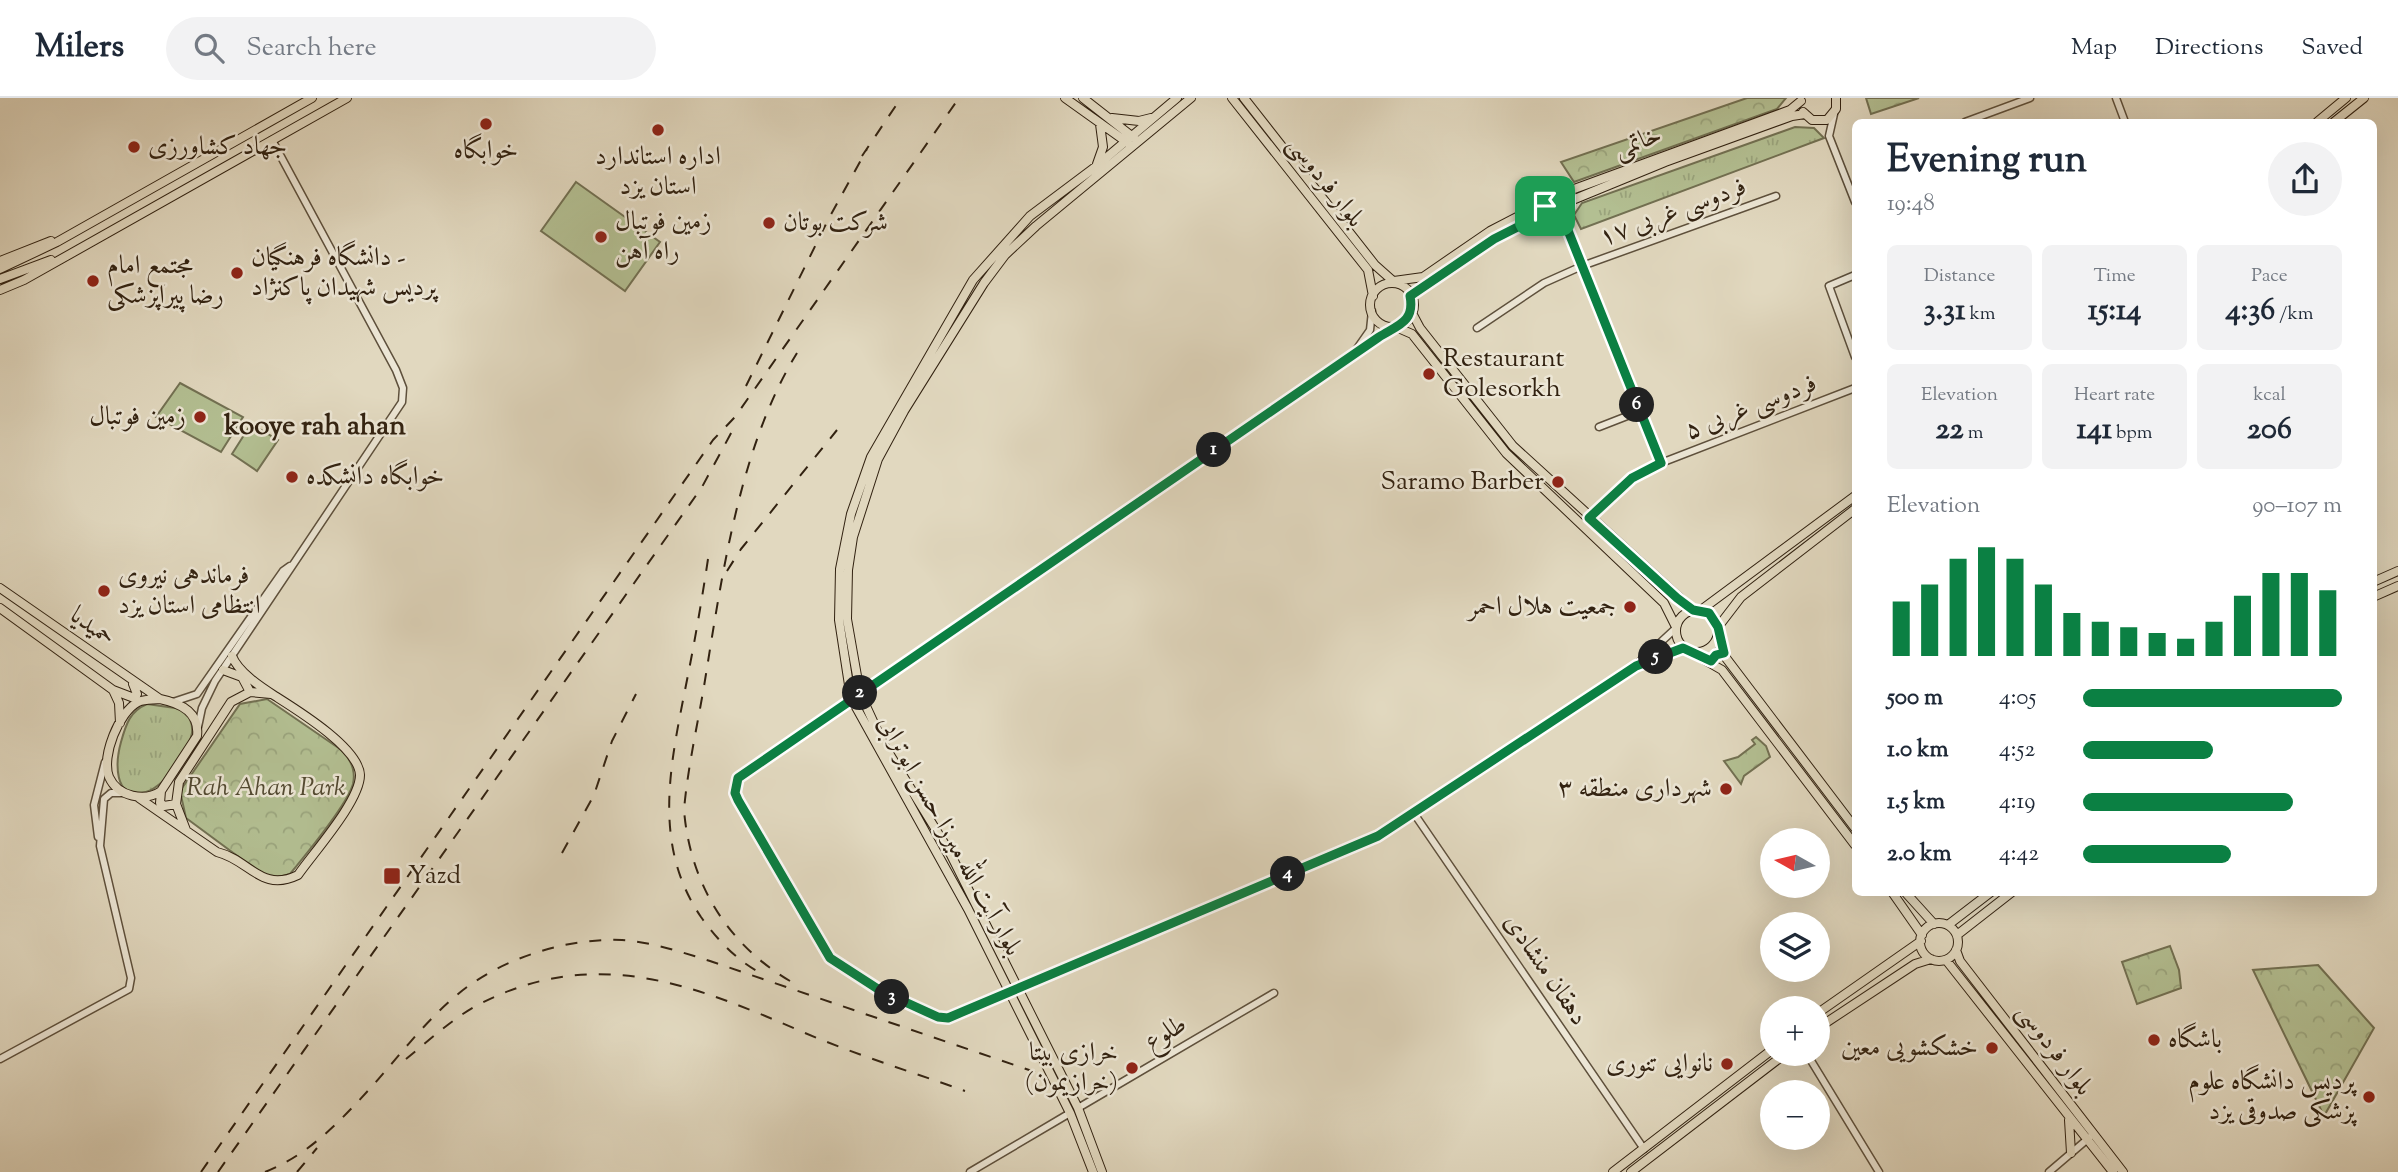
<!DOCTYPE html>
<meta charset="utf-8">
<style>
:root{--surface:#fff;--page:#f2f2f3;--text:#1f2937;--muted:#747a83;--line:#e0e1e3;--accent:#0b8043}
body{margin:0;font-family:"Sorts Mill Goudy",Amiri,serif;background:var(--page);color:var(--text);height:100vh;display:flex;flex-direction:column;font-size:26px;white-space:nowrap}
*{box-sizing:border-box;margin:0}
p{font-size:23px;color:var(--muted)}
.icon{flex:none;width:38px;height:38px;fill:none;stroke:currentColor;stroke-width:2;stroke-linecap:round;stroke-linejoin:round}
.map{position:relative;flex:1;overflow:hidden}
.sheet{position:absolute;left:1852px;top:21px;width:525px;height:777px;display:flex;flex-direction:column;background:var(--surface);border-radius:10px;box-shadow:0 7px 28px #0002}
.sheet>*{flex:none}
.needle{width:46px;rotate:278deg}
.tools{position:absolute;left:1760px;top:730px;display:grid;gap:14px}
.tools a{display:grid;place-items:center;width:70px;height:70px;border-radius:50%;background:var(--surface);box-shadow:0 7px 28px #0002;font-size:35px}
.pin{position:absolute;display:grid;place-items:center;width:60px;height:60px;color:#fff;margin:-30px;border-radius:14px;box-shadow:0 4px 10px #0006}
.km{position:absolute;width:35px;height:35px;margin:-18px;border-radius:50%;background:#222;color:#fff;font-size:19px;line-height:35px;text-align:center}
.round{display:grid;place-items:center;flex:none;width:74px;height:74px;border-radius:37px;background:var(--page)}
.summary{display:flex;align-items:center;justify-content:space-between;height:119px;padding:0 35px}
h1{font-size:38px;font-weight:800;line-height:52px}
.metrics{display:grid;grid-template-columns:repeat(3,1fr);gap:10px;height:119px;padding:7px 35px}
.metrics div{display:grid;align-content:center;border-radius:10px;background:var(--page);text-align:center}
.metrics b{font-size:30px;font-weight:800}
.metrics small{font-size:19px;font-weight:400}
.metrics p{font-size:19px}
.chart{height:196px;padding:14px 35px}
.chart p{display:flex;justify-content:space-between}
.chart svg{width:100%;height:126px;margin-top:7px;stroke:var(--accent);stroke-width:6}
ul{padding:0 35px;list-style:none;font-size:23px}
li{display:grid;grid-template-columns:112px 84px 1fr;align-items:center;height:52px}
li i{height:18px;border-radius:9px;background:var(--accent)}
header{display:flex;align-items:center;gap:42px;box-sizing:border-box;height:98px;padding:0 35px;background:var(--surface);border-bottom:2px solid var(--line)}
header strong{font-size:33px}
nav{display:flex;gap:38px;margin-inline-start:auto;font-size:24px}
.search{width:490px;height:63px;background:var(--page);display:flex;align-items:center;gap:18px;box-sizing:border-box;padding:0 24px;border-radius:38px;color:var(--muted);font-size:26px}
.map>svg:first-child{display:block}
.grass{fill:url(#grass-tufts);stroke:#727052;stroke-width:2}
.forest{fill:url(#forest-crowns);stroke:#727052;stroke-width:2}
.garden{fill:#b3bf92;stroke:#727052;stroke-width:2}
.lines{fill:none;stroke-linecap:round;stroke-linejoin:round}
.minor-casing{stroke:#5e503c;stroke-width:9}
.major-casing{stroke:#322211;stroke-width:10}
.minor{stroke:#ece6d5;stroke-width:6}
.major{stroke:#e1d8bf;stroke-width:8}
.rail{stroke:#322211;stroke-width:2;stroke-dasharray:12 12;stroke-linecap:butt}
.route-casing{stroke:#fff;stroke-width:14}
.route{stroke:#0b8043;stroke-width:9}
.poi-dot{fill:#8f2418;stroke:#ece6d5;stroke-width:2.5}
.labels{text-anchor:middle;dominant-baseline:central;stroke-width:5;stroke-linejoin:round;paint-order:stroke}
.street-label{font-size:26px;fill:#322211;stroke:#ece6d5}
.poi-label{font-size:26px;fill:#322211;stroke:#ece6d5;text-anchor:start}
.park-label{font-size:26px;font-style:italic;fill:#524931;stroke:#ece6d5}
.neighbourhood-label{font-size:28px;font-weight:bold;fill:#322211;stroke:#ece6d5}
</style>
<header>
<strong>Milers</strong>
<div class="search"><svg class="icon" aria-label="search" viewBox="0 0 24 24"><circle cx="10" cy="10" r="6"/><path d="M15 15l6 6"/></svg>Search here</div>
<nav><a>Map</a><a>Directions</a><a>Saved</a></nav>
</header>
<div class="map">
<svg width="2398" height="1074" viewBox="0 0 2398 1074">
<defs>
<pattern id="grass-tufts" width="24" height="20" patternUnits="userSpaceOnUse" patternTransform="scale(1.75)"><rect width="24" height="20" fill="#b3bf92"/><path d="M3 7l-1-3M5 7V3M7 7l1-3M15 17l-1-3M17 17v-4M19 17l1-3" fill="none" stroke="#9aa47d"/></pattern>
<pattern id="forest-crowns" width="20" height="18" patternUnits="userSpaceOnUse" patternTransform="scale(1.75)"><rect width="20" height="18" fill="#b3bf92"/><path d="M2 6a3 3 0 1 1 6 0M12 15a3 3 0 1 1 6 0" fill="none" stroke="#9aa47d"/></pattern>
</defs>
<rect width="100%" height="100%" fill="#e1d8bf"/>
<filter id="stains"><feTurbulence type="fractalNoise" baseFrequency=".00286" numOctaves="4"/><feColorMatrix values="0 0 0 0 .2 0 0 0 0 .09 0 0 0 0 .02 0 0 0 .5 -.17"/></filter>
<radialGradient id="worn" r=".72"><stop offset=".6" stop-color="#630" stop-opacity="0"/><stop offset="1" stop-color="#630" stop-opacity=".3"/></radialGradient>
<path class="grass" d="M1795,29L1814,30L1824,40L1581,131L1574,117L1582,105Z
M147,606L182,611C189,618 193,624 192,635C189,654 165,688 146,694C112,704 116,662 121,644C126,626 130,613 147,606Z"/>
<path class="forest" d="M1747,0H1786L1777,11L1574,84L1561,64Z
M1866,0H1919L1871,16Z
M267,601L340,651C350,660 356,672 353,686C348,705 304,759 290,776C278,780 270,780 259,774L186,720L180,693L240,606Z
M1756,639L1766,648L1770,659L1744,678L1741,686L1724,663L1738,659L1755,646L1752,642Z
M2170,848L2179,872L2181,890L2137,906L2122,864Z
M2318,867L2374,930L2324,1018L2253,872Z"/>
<path class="garden" d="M576,84L660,144L625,193L541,133Z
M180,285L243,319L221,354L156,319Z
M251,326L278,342L257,373L232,356Z"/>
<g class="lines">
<g class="minor-casing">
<path id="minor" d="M2116,0L2125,24
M1834,16L1829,38L1855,104
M1965,24L2030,0
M1561,115L1661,365
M1855,177L1829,188L1855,259
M1477,230L1544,185L1582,168L1776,98
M1356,252L1370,232L1372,213
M1599,329L1640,313
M1589,420L1632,380L1661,365L1855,290
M1637,566L1675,531
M860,595L1393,230
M851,600L748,671L738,679L735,695L830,860L881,893L943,920L988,905L1378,738L1636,568L1683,550
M173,604L197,596L283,473L290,468
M198,629L202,610L215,583L402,304L403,290L396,272L272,42
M1413,714L1644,1051
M98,739L94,707L105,664
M1807,956L1879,1074
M0,961L129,891L131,880L100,748L104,701L111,695H122
M1078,1010L1274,895
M970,1074L1070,1015
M2049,1074L2090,1039"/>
</g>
<g class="major-casing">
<path id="major" d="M1065,0L1128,45
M1083,0L1134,40
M1232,0L1368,172L1373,198
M1244,0L1375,167L1393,183
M1803,14L1812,22H1827L1836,11V0
M1112,20L1139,23L1151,20
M2317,24L2346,0
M2334,24L2364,0
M1097,66L1103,49L1100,26
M1544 103a13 13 0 1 1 26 0a13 13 0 1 1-26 0Z
M1566,94L1790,12L1801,3
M1570,103L1665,64L1792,18L1805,16
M0,163L51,143
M0,171L57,144L312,0
M0,181L51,162
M1394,183L1423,179L1490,133L1544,105
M1370 207a22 22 0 1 1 44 0a22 22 0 1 1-44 0Z
M0,192L24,182L347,0
M1411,198L1494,141L1549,113
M1411,213L1420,230L1513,348L1693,512
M1396,229L1412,236L1506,355L1664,505L1676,529
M2373,484L2398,473
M0,490L160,601
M2373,499L2398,488
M0,510L113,592L119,605L120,625
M1676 533a21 21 0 1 1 42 0a21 21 0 1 1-42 0Z
M1701,512L1855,398
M1718,529L1741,499L1855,411
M1718,537L1726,560L1855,730
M1691,554L1722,572L1855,747
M223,572L242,579L250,594
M113,592L134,600L137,596L133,586
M160,601C180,605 200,614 197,638L161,693C145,704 118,699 109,679C101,658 119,614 138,604C145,601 153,602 160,601Z
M161,693L160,705L164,708L176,706L179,684L231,604L250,594L271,596
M139,700L217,754C250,762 261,795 298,777C314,754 360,703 360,677C359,650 297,612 275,598C261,589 238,574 232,558
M176,706L186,732
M1892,794L1922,837
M1905,794L1934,826
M1920 844a19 19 0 1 1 38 0a19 19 0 1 1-38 0Z
M1948,827L1991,794
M1957,837L2012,794
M1956,852L1960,863L2123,1074
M1946,862L2113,1074
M1818,915L1921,843
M1818,930L1915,866L1931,861
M2069,1022L2071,1055
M1093,1074L1070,1015L968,811L851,600L839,522L840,471L851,416L871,359L973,182L1030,118L1094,70L1177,0
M1102,1074L1078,1010L949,753L884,647L860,595L847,521L848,472L853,439L878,361L904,313L984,185L1005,157L1036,128L1191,0
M1613,1074L1773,951
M1631,1074L1785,956"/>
</g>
<use href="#minor" class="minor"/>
<use href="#major" class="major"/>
<path class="rail" d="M862,58L901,0
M746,288L829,120L867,51
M708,461C702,501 695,542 687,582C671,664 651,745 701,819C716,840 736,862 759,874
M727,473L741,451L837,332
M562,755L594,697L612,643L636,596
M790,883C727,846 690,785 684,712C688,666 699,621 706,576C723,471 741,346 797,255
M406,961C428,943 450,923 474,909C593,845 692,886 805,935C857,957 912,974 965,993
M201,1074L713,342L735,319L959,0
M218,1074L702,389L736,326
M265,1074C311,1056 343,1020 375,985C404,952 432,915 467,889C510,858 569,840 622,842C652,844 681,854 710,863L1035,974
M297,1074L317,1050"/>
</g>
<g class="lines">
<g class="route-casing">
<path id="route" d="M1552,90L1562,91L1569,98V108L1561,115L1661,365L1632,380L1589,420L1677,500L1693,512L1709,515L1718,529L1724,555L1716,557L1711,563L1683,550L1636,568L1378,738L948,920L938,919L881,893L830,860L738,702L735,695L738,680L1379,239C1398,227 1415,224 1410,198L1494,141L1549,113L1544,105L1545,97Z"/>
</g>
<use href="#route" class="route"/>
</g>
<g class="poi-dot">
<circle cx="486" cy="26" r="7"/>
<circle cx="658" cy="32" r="7"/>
<circle cx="134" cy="49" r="7"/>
<circle cx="769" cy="125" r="7"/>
<circle cx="601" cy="139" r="7"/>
<circle cx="237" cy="175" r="7"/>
<circle cx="93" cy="183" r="7"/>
<circle cx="1429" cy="276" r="7"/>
<circle cx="200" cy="319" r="7"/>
<circle cx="292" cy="379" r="7"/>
<circle cx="1558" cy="384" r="7"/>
<circle cx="104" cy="493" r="7"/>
<circle cx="1630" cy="509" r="7"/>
<circle cx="1726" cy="691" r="7"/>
<rect x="383" y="769" width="18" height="18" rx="3.5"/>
<circle cx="2154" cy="942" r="7"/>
<circle cx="1992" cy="950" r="7"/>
<circle cx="1727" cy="966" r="7"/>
<circle cx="1132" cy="970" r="7"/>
<circle cx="2369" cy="999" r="7"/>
</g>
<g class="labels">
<g class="street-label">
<text transform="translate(1638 45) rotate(-21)">خاتمی</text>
<text transform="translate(1325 84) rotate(52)">بلوار فردوسی</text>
<text transform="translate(1673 115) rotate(-20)">فردوسی غربی ۱۷</text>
<text transform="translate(1751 310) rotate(-21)">فردوسی غربی ۵</text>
<text transform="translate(92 529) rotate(35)">حمیدیا</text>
<text transform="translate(949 738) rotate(61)">بلوار آیت الله میرزا حسن ابوترابی</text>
<text transform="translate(1545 872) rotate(56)">دهقان منشادی</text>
<text transform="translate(1166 936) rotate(-30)">طلوع</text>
<text transform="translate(2054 952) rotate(53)">بلوار فردوسی</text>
</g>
<g class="poi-label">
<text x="148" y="49">جهاد کشاورزی</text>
<text x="486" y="53" text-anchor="middle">خوابگاه</text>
<text x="658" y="59" text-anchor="middle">اداره استاندارد<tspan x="658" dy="30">استان یزد</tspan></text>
<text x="615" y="124">زمین فوتبال<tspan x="615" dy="30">راه آهن</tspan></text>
<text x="783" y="125">شرکت بوتان</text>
<text x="251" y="160">دانشگاه فرهنگیان -<tspan x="251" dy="30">پردیس شهیدان پاکنژاد</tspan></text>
<text x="107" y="168">مجتمع امام<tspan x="107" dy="30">رضا پیراپزشکی</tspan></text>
<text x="1443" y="261">Restaurant<tspan x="1443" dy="30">Golesorkh</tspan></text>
<text x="186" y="319" text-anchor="end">زمین فوتبال</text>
<text x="306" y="379">خوابگاه دانشکده</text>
<text x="1544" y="384" text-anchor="end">Saramo Barber</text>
<text x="118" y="478">فرماندهی نیروی<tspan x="118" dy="30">انتظامی استان یزد</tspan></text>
<text x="1616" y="509" text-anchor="end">جمعیت هلال احمر</text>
<text x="1712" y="691" text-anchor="end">شهرداری منطقه ۳</text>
<text x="408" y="778">Yazd</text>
<text x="2168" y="942">باشگاه</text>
<text x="1978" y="950" text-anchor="end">خشکشویی معین</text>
<text x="1118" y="955" text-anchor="end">خرازی بیتا<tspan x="1118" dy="30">(خرازیمون)</tspan></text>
<text x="1713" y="966" text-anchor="end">نانوایی تنوری</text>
<text x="2355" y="984" text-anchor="end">پردیس دانشگاه علوم<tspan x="2355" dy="30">پزشکی صدوقی یزد</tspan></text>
</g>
<g class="park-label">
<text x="266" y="690">Rah Ahan Park</text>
</g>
<g class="neighbourhood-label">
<text x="315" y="329">kooye rah ahan</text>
</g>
</g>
<rect width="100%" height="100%" filter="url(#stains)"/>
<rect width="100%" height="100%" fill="url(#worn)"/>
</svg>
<div class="tools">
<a><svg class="needle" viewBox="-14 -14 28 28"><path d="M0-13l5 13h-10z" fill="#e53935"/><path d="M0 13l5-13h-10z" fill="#747a83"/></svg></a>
<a><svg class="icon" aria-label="layers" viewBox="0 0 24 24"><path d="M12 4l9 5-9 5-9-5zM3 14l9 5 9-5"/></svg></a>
<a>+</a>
<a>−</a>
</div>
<div class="pin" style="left:1545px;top:108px;background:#1e9e55"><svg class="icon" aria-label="arrive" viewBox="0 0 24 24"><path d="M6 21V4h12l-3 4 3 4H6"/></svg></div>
<b class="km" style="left:1214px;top:352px">1</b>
<b class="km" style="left:860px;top:595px">2</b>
<b class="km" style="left:892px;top:899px">3</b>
<b class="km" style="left:1288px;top:776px">4</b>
<b class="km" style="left:1656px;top:559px">5</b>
<b class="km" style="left:1637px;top:307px">6</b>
<section class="sheet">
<div class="summary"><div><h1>Evening run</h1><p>19:48</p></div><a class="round"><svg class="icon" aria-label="share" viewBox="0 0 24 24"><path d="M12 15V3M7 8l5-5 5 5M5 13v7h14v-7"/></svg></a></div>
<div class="metrics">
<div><p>Distance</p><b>3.31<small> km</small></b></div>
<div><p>Time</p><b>15:14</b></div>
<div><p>Pace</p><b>4:36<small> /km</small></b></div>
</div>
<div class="metrics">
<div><p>Elevation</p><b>22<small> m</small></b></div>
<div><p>Heart rate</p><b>141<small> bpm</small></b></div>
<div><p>kcal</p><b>206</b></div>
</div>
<div class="chart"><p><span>Elevation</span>90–107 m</p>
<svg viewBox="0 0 160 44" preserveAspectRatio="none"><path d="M5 44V25M15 44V19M25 44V10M35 44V6M45 44V10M55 44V19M65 44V29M75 44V32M85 44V34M95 44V36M105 44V38M115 44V32M125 44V23M135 44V15M145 44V15M155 44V21"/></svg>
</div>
<ul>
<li><b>500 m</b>4:05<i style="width:100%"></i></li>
<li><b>1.0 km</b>4:52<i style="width:50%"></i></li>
<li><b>1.5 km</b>4:19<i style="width:81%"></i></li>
<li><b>2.0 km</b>4:42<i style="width:57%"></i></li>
</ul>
</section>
</div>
